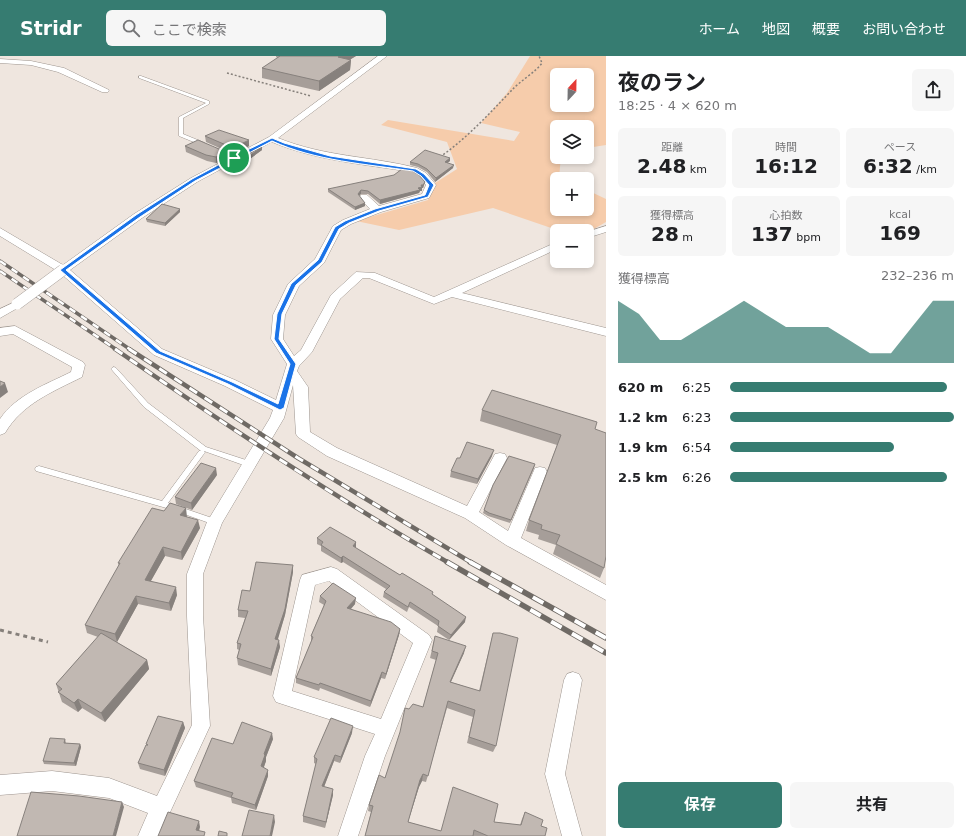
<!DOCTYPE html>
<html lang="ja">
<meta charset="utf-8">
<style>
:root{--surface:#fff;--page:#f6f6f6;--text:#202124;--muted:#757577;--accent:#367c71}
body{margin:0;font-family:"DejaVu Sans","Noto Sans JP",sans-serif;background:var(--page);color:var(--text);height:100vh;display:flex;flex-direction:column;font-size:15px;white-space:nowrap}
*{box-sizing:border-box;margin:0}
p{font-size:13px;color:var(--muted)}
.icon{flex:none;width:22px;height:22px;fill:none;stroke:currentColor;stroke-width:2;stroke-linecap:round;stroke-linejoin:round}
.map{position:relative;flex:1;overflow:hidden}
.panel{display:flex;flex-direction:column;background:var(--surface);width:360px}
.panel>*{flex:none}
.needle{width:26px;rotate:22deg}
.controls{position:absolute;left:550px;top:12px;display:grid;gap:8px}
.controls a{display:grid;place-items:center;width:44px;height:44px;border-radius:6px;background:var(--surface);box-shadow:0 2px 6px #0003;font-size:20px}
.pin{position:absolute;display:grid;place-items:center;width:34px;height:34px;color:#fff;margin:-17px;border:2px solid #fff;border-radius:50%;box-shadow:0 1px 4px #0007}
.round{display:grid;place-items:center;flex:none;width:42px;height:42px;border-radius:6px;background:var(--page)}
.summary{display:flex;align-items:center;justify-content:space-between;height:68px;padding:0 12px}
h1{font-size:22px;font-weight:700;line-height:30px}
.figures{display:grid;grid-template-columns:repeat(3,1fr);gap:6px;height:68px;padding:4px 12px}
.figures div{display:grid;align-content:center;border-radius:6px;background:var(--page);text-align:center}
.figures b{font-size:20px;font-weight:700}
.figures small{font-size:11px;font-weight:400}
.figures p{font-size:11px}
.chart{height:112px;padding:8px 12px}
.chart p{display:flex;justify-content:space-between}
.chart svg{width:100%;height:72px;margin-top:4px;fill:var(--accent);opacity:.7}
.cta{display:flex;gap:8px;margin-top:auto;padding:8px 12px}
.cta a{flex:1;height:46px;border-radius:6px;background:var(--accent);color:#fff;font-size:16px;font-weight:700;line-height:46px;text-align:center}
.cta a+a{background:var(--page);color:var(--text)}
ul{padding:0 12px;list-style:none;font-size:13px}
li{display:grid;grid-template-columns:64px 48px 1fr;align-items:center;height:30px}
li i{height:10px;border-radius:5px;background:var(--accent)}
header{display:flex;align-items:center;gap:24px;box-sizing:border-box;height:56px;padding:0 20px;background:var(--accent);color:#fff}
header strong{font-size:19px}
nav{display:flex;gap:22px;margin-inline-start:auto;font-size:14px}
.search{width:280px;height:36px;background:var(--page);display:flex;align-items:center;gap:10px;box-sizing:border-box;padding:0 14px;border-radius:6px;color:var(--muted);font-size:15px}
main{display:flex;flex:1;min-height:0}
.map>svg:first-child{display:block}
.green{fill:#f6ccab;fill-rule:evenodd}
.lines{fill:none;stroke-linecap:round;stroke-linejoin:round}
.lane-casing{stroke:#9d958f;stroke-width:1}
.street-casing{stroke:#9d958f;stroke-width:1}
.path-far1{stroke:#86807b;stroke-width:1.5;stroke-dasharray:2 2;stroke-linecap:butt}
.path{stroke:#86807b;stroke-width:3;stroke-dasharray:4 4;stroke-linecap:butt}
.lane{fill:#fff;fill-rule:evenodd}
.street{fill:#fff;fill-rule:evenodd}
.rail-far2-casing{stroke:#6f6a65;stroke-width:3.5}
.rail-far1-casing{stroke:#6f6a65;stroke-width:4.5}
.rail-casing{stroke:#6f6a65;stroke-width:5.5}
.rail-far2{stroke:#fff;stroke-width:2.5;stroke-dasharray:7;stroke-linecap:butt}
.rail-far1{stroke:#fff;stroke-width:3;stroke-dasharray:9;stroke-linecap:butt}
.rail{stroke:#fff;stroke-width:4;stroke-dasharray:12;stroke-linecap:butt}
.street-bridge-casing{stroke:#9d958f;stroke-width:12;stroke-linecap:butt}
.street-bridge{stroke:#fff;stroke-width:11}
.wall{fill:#a69e99}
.shaded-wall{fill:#87817d}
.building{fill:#c1b8b2;stroke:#87817d}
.route{fill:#1a73e8;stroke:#fff;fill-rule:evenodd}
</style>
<header>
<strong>Stridr</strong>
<div class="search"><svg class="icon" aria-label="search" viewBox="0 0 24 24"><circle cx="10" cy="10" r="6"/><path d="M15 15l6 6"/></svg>ここで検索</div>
<nav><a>ホーム</a><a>地図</a><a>概要</a><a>お問い合わせ</a></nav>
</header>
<main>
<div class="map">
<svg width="606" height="780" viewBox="0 0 606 780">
<rect width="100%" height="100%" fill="#efe6df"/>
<path class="green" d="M530,0H606V89L587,92V71H557V101H561L559,121L563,123H557V153H587V134L606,143V166L587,177V175H560L493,152L399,174L356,165L428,144L435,127L457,113L447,86L381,69L388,64L514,85L520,76L481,67L507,37ZM557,19H587V49H557Z"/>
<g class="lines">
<g class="lane-casing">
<path id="lane" d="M139,20H141L209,45V48L183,62V78L205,87V89H201L179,80V61L206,47L139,22Z
M216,94H220L236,102L232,103L216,96Z
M114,311L116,312L148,347L206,391L252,406L253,408L249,411L204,395L205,397L203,399L168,447L218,464L219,466L218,468L215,469L170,453L36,415L35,413L36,411L39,410L162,445L199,395H201L144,351L112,314L111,313L112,312Z"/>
</g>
<g class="street-casing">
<path id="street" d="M378,0H387L278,82C325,101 370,100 417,112L426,117L436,129L429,142L381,156L351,168L341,174L324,207L299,230L285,259L283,283L294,300L301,294L331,239L356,216L375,217L434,241L557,186V193L462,237L606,272V280L452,241L434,248L369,222H363L340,243L312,296L299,310L297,315L308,331L310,376L337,392L467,450L495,398L500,397L505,398L507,402L479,456L508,475L535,412L540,411L545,412L547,416L521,482L606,529V544L506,489L465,462L327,400L298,381L296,378L293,329L284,362L222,467L203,518V560L210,670L159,780H138L148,757L109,742L52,735L0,739V719L52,715L109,722L157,740L192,669L187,560V518L207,466L270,362L273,354L225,330L154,299L59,216L0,180V172L63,209L134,158L191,122L269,81ZM272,86C317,105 364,108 411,116L420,121L426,129L422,138L379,150L367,139H361L359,141L370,153L343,164L333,170L315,203L288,228L273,259L271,283L287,308L276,344L235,324L162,293L70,214L142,162L197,126Z
M0,3L31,5L64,12L109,34L108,36H102L58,16L31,9L0,7Z
M606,170V176L587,182V176Z
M17,245L21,246L23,248L21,250L0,262V253Z
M15,270L83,306L85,309L82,321C52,336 22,348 5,377L0,379V363C16,339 47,328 71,316L72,311L13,278L0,280V272Z
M331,511L337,513L429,579L432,584L385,700L358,780H338L365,700L375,678L282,648L276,646L273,640L300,524L302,519ZM329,525L413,587L381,663L292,635L315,529Z
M573,616L579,618L582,624L565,718L582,780H562L545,718L564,624L567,618Z"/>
</g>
<path class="path-far1" d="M227,17L311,40
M440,101C467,82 489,58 512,34C520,25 537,15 542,7L539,0"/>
<path class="path" d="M0,574L48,586"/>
<use href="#lane" class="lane"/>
<use href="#street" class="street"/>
<g class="rail-far2-casing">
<path id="rail-far2" d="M0,205L131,294
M0,215L117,294"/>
</g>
<g class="rail-far1-casing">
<path id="rail-far1" d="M115,293C224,368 334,441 449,507
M129,293L298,402L472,507"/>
</g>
<g class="rail-casing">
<path id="rail" d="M447,506L606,597
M470,506L606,582"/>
</g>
<use href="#rail-far2" class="rail-far2"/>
<use href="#rail-far1" class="rail-far1"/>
<use href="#rail" class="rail"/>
<g class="street-bridge-casing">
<path id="street-bridge" d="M17,248L63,214"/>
</g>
<use href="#street-bridge" class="street-bridge"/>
</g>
<path class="wall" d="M276,0H356L349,4H351L350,14L319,35L262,22V12L278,2L276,1Z
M205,80L249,90L233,98L206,86Z
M185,90L226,96V102L216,107L207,105L186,96Z
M262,91V94L236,113L229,111V108Z
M450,102V105L447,106L453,112L435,126L427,116L418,111L410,109V106Z
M425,126L423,132H422V135H420L419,137L380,148L368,138H361L359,139L365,150L355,154L328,136V133Z
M180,153V156L165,170L147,166L146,163Z
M482,354L595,373L604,512L600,522L553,498L556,489L538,483L539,479L526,475L529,464L557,389L480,365Z
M492,400L477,428L450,421L451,415L460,402Z
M535,408L510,467L488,460L483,457L484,454Z
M217,419L192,454L176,448L175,441Z
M186,461L200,472L182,504L165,500L150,526L177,539L171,555L138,548L117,586L115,585L147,604L149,613L105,666L82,652L78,656L62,646L56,628L98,581L87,577L85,569L119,510L118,507L187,461Z
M317,482L356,486V492L432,539L465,566L449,584L437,576L438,570L409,551L407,556L383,541L384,536L386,533L343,506L341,507L321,495V490L317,488Z
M293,516L285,559L277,584L280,591L271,620L238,609L237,602L239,594L237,593V587L245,562L238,561V554L250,535Z
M320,540L355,548L351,553L400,573L399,579L385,623L381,622L370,651L320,632L319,635L296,627V622L311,586V580L324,549L319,546Z
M493,577L496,690L493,696L467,687L473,661L447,652L426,726L422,725L419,731L408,766L441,775L494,766L520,769L522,763L525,756L541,770L545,780H365L371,756L368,755L369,749L385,722L409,653L423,651L436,604L430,602L435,580L464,597L451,626L479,635Z
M183,666L185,672L165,720L140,713L138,707L147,689L146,688Z
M352,677L340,707L334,705L324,731L333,739L325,772L303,766V760L316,708L314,707V701Z
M65,683L66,687L80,688L81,691L76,710L44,708L43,705Z
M273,683L266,701V705L264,711L268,720L256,754L232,747L231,742L196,731L194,725L233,688Z"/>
<path class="shaded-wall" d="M340,0H356L338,11V1Z
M351,4L350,14L319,35V25Z
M249,84V90L233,98V92Z
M262,91V94L236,113L235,110Z
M226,96V102L216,107V101Z
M450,102V105L445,109V106Z
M454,109L453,112L435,126L436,122Z
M425,126L423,132H422V135H420L419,137L380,148V144L418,132Z
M361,134V138L358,141V138Z
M365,147V150L355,154V151Z
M180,153V156L165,170V167Z
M5,327L8,336L0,342V331Z
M494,394L492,400L477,428L478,423Z
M535,408L534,412L510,467L511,464Z
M216,412L217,419L192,454L191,447Z
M186,452L187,461L182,468L180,459Z
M198,464L200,472L182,504L181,496Z
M356,486V492L353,490Z
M163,491L165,500L147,532L145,524Z
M343,500V506L341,507V502Z
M293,509V516L285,559L276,590L275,583Z
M176,531L177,539L171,555L169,547Z
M136,540L138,548L117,586L115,578Z
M356,542L355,548L347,557V552Z
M466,561L465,566L449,584L451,579Z
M400,573L399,579L385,623L386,618Z
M279,584L280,591L271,620V613Z
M466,590L464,597L448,632L450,626Z
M147,604L149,613L105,666L101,657Z
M382,616L381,622L370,651L371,645Z
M78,643L82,652L78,656L74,647Z
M183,666L185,672L165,720L164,714Z
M353,670L352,677L340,707L341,701Z
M272,677L273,683L266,701V705L262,716L261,710L264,698Z
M80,688L81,691L76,710L74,707Z
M335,699L334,705L322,736V730Z
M268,714V720L256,754L255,749Z
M423,718L422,725L419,731L406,772L420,724Z
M333,733V739L325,772L326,766Z
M122,746L124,751L116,780H113Z
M274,759L275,766L272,780H270Z
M199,765L200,771L198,779L196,774Z"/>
<path class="building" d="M280,0H340L338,1L351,4L319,25L262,12Z
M219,74L249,84L233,92L205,80Z
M198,84L226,96L216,101L206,99L185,90Z
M262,91L235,110L229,108Z
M425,94L450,102L445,106L454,109L436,122L427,113L418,108L410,106Z
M402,113L411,114L419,119L425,126L423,129H421L422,131L418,132L420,134L380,144L368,135L361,134L358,138L365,147L355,151L328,133L394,119Z
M162,148L180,153L165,167L146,163Z
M0,325L5,327L0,331Z
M492,334L597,366L595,373L606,377V500L604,512L556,488L560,479L541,473L542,469L529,464L561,379L482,354Z
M467,386L494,394L478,423L451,415L457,402H460Z
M509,400L535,408L511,464L489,457L484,454L493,429Z
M201,407L216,412L191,447L175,441Z
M170,447L186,452L180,459L198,464L181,496L163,491L145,524L176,531L169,547L136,540L115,578L85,569L120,507H118L152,452L164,455Z
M330,471L356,486L353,490L400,519L402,517L433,536L432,538L466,561L451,579L438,570L439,565L410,546L408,551L384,536L390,530L343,500L341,502L321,489L323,486L317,482Z
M256,506L293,509L285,553L275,583L279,584L271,613L237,602L241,588L237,587L248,555L238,554L242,534L250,535Z
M333,527L356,542L347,552L391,566L400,573L386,618L382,616L371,645L320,627L319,629L296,622L313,581L311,580L326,545L320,540Z
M101,577L147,604L101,657L78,643L74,647L58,636L62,633L56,628Z
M493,577H500L518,582L496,690L469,681L475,654L448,645L428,720L423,718L420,724L408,766L441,775L453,731L498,748L494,766L521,769L525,756L543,764L541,770L547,772L545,780H488L474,774L473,780H365L373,750L369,749L379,719L385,722L400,676L405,652L409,653L413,648L423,651L438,597L432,595L435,580L466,590L450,626L480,635Z
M158,660L183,666L164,714L138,707L146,689H148L146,688Z
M331,662L353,670L341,701L335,699L322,730L333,733L326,766L303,760L317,703L314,701Z
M242,666L272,677L264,698L265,699L261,710L268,714L255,749L231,741L233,737L194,725L212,682L233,688Z
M50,682L65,683L64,687L80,688L74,707L43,705Z
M31,736L79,740L122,746L113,780H17Z
M249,754L274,759L270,780H242Z
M168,756L199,765L196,774L205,776L204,780H158Z
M219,775L227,777V780H218Z"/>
<path class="route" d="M272,82L284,87L330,100L416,113L424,118L434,129L428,141L379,155L349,167L339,173L322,206L296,229L282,258L279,283L296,308L284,352L280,354L228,328L156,297L60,214L136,159L192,123L233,101ZM272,85C316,105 366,108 413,115L421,120L429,129L425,139L375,153L345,165L335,171L318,204L291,228L277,258L274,283L290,308L278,348L232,326L160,295L66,214L140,161L195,125Z"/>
</svg>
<div class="controls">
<a><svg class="needle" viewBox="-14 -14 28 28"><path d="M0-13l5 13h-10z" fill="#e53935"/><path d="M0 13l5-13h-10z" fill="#757577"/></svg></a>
<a><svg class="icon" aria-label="layers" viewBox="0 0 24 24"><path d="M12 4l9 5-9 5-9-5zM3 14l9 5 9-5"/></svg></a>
<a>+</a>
<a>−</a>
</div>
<div class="pin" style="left:234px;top:102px;background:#1e9e55"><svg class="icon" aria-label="arrive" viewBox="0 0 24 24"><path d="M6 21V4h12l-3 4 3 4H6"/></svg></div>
</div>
<section class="panel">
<div class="summary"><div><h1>夜のラン</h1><p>18:25 · 4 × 620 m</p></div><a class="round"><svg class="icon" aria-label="share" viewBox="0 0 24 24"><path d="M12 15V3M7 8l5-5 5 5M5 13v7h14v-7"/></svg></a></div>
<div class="figures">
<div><p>距離</p><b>2.48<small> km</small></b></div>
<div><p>時間</p><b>16:12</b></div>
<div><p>ペース</p><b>6:32<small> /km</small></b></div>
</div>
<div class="figures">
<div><p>獲得標高</p><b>28<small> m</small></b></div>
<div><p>心拍数</p><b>137<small> bpm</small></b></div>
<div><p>kcal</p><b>169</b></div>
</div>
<div class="chart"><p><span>獲得標高</span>232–236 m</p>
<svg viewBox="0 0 160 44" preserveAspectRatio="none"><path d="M0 44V6L10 14L20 30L30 30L40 22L50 14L60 6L70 14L80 22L90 22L100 22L110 30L120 38L130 38L140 22L150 6L160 6V44z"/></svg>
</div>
<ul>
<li><b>620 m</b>6:25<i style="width:97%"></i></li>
<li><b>1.2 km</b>6:23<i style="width:100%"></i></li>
<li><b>1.9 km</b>6:54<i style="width:73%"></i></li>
<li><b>2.5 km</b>6:26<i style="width:97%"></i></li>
</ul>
<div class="cta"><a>保存</a><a>共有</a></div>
</section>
</main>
